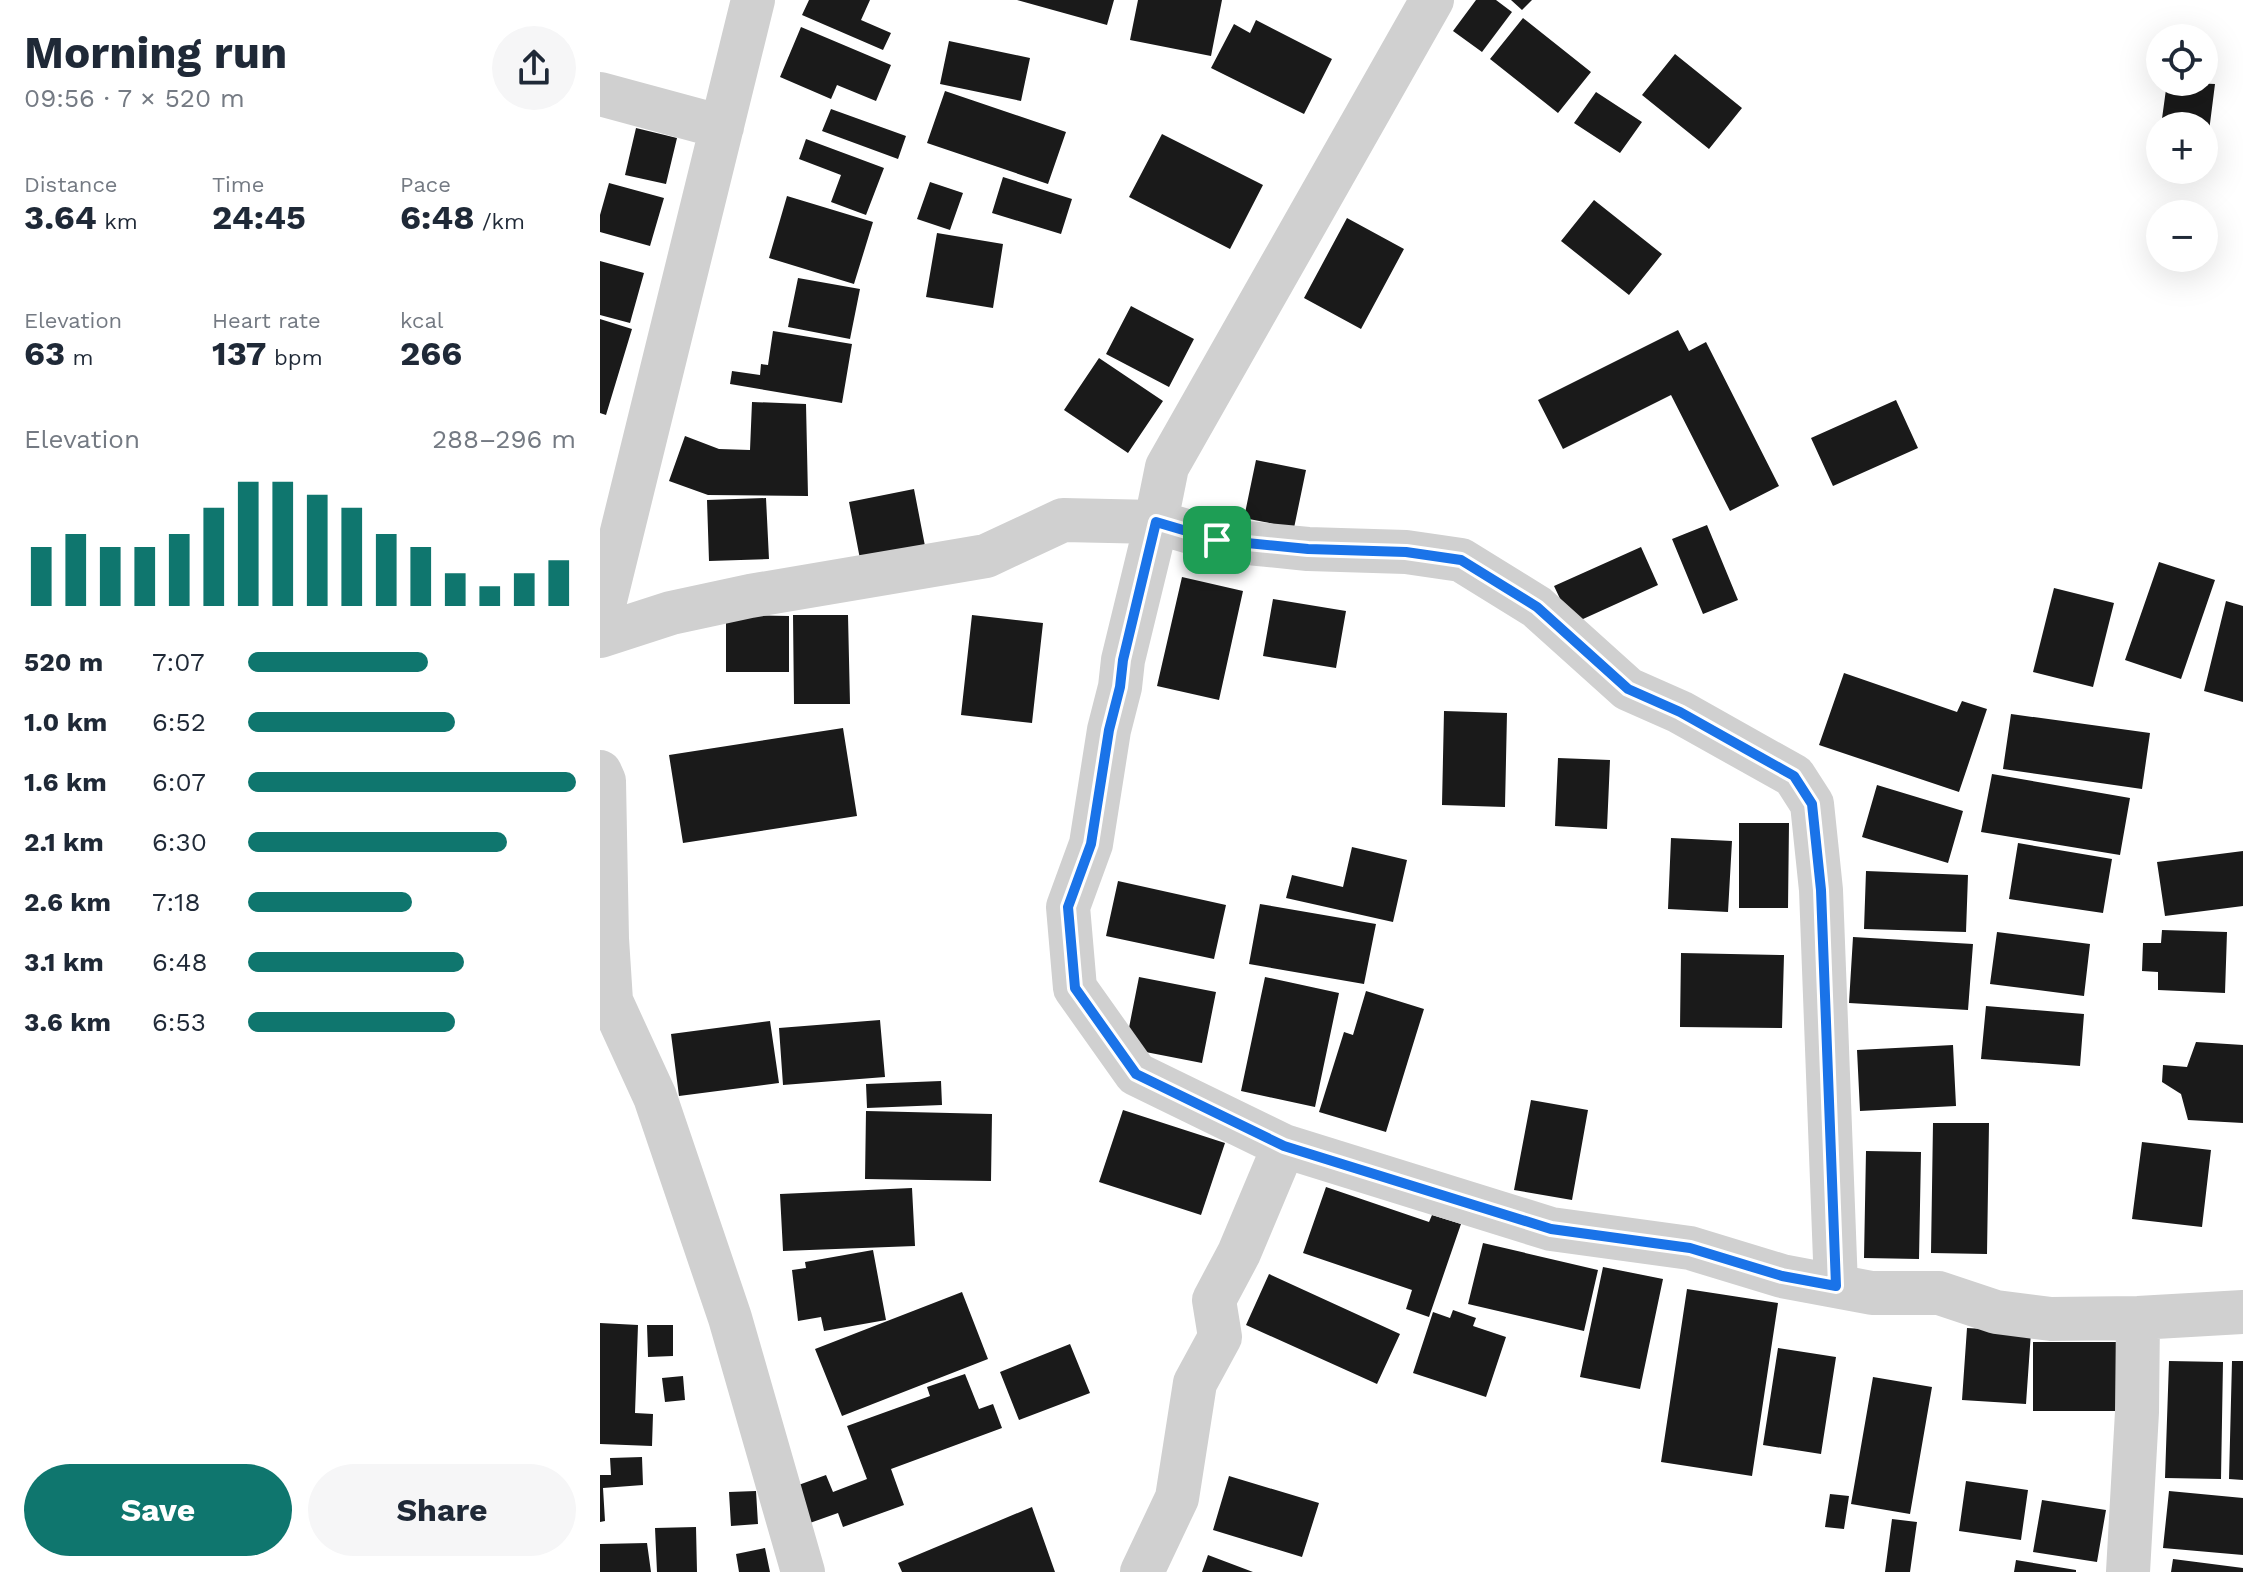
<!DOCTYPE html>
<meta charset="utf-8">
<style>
:root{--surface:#fff;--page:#f6f6f7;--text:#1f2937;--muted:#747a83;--accent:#0f766e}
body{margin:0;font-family:"Work Sans",sans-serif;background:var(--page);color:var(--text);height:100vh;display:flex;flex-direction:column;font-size:30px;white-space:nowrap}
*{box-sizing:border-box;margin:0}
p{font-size:26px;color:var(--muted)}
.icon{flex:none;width:44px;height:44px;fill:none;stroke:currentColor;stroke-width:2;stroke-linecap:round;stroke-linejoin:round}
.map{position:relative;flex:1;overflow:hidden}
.side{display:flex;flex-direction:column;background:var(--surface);width:600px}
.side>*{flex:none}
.buttons{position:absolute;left:1546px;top:24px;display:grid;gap:16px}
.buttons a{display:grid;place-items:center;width:72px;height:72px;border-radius:50%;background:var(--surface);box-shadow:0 8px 32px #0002;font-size:40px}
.pin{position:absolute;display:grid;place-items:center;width:68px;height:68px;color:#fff;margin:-34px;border-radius:16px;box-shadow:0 4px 12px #0006}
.round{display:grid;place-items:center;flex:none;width:84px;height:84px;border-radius:42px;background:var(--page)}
.summary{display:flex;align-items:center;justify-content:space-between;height:136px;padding:0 24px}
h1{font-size:44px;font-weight:700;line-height:60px}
.figures{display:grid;grid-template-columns:repeat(3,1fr);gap:12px;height:136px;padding:8px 24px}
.figures div{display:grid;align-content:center}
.figures b{font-size:34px;font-weight:700}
.figures small{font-size:22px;font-weight:400}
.figures p{font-size:22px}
.chart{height:224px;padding:16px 24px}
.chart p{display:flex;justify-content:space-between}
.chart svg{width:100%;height:144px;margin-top:8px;stroke:var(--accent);stroke-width:6}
.button{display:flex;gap:16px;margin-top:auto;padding:16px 24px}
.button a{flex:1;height:92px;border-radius:48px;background:var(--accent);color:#fff;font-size:32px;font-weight:700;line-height:92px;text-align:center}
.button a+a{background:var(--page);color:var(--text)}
ul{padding:0 24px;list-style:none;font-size:26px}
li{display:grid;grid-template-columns:128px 96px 1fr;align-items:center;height:60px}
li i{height:20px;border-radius:10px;background:var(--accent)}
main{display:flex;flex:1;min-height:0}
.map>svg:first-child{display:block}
.building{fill:#1a1a1a}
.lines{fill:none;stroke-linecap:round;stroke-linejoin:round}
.minor{stroke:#d0d0d0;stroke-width:44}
.route-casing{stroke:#fff;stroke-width:16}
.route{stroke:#1a73e8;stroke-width:10}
</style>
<main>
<section class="side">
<div class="summary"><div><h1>Morning run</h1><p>09:56 · 7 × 520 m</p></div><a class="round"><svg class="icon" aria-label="share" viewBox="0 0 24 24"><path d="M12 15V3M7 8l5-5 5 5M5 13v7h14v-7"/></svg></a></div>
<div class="figures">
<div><p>Distance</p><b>3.64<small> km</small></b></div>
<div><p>Time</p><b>24:45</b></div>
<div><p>Pace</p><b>6:48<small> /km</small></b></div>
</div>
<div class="figures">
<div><p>Elevation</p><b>63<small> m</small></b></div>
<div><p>Heart rate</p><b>137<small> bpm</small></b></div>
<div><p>kcal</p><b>266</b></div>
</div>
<div class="chart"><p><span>Elevation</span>288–296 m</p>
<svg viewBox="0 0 160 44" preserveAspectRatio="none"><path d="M5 44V26M15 44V22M25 44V26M35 44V26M45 44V22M55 44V14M65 44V6M75 44V6M85 44V10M95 44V14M105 44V22M115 44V26M125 44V34M135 44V38M145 44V34M155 44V30"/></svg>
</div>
<ul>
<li><b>520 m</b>7:07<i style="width:55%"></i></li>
<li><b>1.0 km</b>6:52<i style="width:63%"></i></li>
<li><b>1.6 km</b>6:07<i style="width:100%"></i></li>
<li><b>2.1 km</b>6:30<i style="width:79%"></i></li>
<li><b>2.6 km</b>7:18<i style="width:50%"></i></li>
<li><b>3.1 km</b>6:48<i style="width:66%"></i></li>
<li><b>3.6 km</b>6:53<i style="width:63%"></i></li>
</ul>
<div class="button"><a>Save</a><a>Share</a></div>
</section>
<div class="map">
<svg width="1643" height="1572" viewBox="0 0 1643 1572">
<rect width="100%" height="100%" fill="#fff"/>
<path class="building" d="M209,0H270L261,20L291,33L283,50L202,15Z
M417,0H514L507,25Z
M538,0H622L611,56L530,40Z
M876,0H896L912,12L882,52L853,31Z
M911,0H932L922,10Z
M923,18L991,72L958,113L890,59Z
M656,20L732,59L704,114L611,68L634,24L650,33Z
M201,27L291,65L276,101L237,85L231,99L180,77Z
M349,41L430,58L421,101L340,84Z
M1075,54L1142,108L1109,149L1042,95Z
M1567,82L1615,84L1606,155L1604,126H1561Z
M345,91L466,132L448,184L327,143Z
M996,92L1042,122L1020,153L974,123Z
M231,109L306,136L298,159L222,131Z
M36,128L77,138L66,184L25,175Z
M562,134L663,185L630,249L529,197Z
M206,139L284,168L266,215L231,202L241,175L199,159Z
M403,177L472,199L461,234L392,213Z
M330,182L363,193L350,230L317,219Z
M9,183L64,198L50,246L0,232V215Z
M187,196L273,222L254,284L169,258Z
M994,200L1062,254L1029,295L961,241Z
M747,218L804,249L761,329L704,298Z
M337,233L403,244L393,308L326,297Z
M0,261L44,273L30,323L0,315Z
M198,278L260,289L250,339L188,327Z
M531,306L594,339L569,387L506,354Z
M0,319L32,329L6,415L0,413Z
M1078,330L1089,351L1106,342L1179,486L1130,511L1071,395L963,449L938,400Z
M173,331L252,344L242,403L130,384L132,371L160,375L161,364L168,365Z
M499,358L563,401L528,453L464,410Z
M1296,400L1318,448L1233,486L1211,438Z
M152,402L206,404L208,496L108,495L69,481L85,436L119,449L150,450Z
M656,460L706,470L694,528L644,518Z
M314,489L325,546L260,559L249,502Z
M166,498L169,559L109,561L107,500Z
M1107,525L1138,600L1103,614L1072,539Z
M1041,547L1058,585L972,624L954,586Z
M1559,562L1615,580L1581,679L1525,660Z
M582,577L643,591L619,700L557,686Z
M1454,588L1514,603L1493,687L1433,672Z
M673,599L746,611L736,668L663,656Z
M1626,601L1643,606V702L1604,691Z
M126,615L189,616V672H126Z
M193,615H248L250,704H194Z
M372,615L443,623L432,723L361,715Z
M1244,673L1357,712L1362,701L1387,709L1359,792L1219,745Z
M844,711L907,713L905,807L842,805Z
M1411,714L1550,733L1542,789L1403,769Z
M243,728L257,816L83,843L69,755Z
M958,758L1010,760L1007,829L955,826Z
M1392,774L1530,798L1520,855L1381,832Z
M1277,785L1363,811L1348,863L1262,837Z
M1139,823H1189L1188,908H1139Z
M1071,838L1132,841L1128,912L1068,909Z
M1418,843L1512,859L1503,913L1409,899Z
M752,847L807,860L793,922L686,898L692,875L743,887Z
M1643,851V906L1565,916L1557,862Z
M1266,871L1368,875L1366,932L1264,929Z
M518,881L626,905L614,959L506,936Z
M660,904L776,924L764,984L649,964Z
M1562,930L1627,932L1625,993L1558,990V972L1542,971L1543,943H1561Z
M1397,932L1490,944L1484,996L1390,984Z
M1253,937L1373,944L1368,1010L1249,1003Z
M1081,953L1184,955L1182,1028L1080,1027Z
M539,977L616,992L602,1063L525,1048Z
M665,977L739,993L715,1107L641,1091Z
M766,991L824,1009L786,1132L719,1112L744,1032L753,1035Z
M1386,1006L1484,1014L1480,1066L1381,1059Z
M280,1020L285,1077L183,1085L179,1028Z
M170,1021L179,1083L79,1096L71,1034Z
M1596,1042L1643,1045V1123L1588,1120L1581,1094L1562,1082L1563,1065L1587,1067Z
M1353,1045L1356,1106L1260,1111L1257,1050Z
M341,1081L342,1105L267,1108L266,1084Z
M931,1100L988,1110L972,1200L914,1190Z
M523,1110L625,1143L601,1215L499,1182Z
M266,1111L392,1114L391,1181L265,1179Z
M1333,1123H1389L1387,1254L1331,1253Z
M1542,1142L1611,1150L1602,1227L1532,1219Z
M1266,1151L1321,1152L1319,1259L1264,1258Z
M726,1187L829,1222L832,1215L861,1224L829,1317L806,1309L812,1290L703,1253Z
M312,1188L315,1246L183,1251L180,1194Z
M883,1243L998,1270L984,1331L868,1304Z
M273,1250L286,1320L224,1331L221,1317L198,1321L192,1270L206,1268L205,1262Z
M1003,1267L1063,1279L1040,1389L980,1377Z
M669,1274L800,1334L777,1384L646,1325Z
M1087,1289L1178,1303L1152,1476L1061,1462Z
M362,1292L388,1359L242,1416L215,1349Z
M853,1310L876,1318L873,1326L906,1337L886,1397L813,1373L833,1312L850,1318Z
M0,1323L38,1325L35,1413L53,1414L52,1446L0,1444Z
M47,1325H73V1356L48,1357Z
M1367,1328L1431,1332L1426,1404L1362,1400Z
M1433,1342H1520V1411H1433Z
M470,1344L490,1393L419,1420L400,1372Z
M1178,1348L1236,1357L1221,1454L1163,1445Z
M1569,1361L1623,1362L1621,1479L1565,1478Z
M1632,1361H1643V1480L1629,1479Z
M365,1374L379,1409L393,1404L402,1428L291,1469L304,1505L243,1527L238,1513L207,1524L193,1487L226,1475L233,1492L267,1479L247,1426L330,1396L327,1387Z
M83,1376L85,1400L65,1402L62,1378Z
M1273,1377L1332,1387L1310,1514L1251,1504Z
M42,1457L43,1485L3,1488L5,1521L0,1522V1475H11L10,1458Z
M629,1476L719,1503L702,1557L613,1530Z
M1366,1481L1428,1490L1421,1540L1359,1531Z
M156,1491L158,1524L131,1526L129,1492Z
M1569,1491L1643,1498V1555L1563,1548Z
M1230,1494L1249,1496L1244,1529L1225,1527Z
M1442,1500L1506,1510L1497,1562L1433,1552Z
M432,1507L455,1572H302L298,1563Z
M1292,1519L1317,1522L1310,1572H1285Z
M96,1527L97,1572H57L55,1528Z
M47,1543L51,1572H0V1544Z
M165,1548L170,1572H139L136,1554Z
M608,1555L653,1572H602Z
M1573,1559L1643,1568V1572H1571Z
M1416,1560L1476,1570V1572H1414Z"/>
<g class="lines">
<path class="minor" d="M0,94L122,127
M0,621L153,0
M0,636L71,613L150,596L386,556L463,520L556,522L617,540L708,549L806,552L861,560L937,607L1028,689L1080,712L1194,776L1212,804L1221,890L1236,1286
M0,772L4,781L7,939L11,1001L55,1097L130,1318L203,1572
M684,1146L536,1074L475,988L468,907L491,844L509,730L520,687L523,660L552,541L567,467L832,0
M542,1572L577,1498L595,1383L620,1337L614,1300L639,1253L684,1146L951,1229L1090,1248L1182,1276L1272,1293H1339L1396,1312L1451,1319L1538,1318L1643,1312
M1528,1572L1537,1412L1538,1318"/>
</g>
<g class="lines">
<g class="route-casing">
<path id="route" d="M556,522L617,540L708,549L806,552L861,560L937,607L1028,689L1080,712L1194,776L1212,804L1221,890L1236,1286L1182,1276L1090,1248L951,1229L684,1146L536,1074L475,988L468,907L491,844L509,730L520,687L523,660Z"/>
</g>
<use href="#route" class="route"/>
</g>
</svg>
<div class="buttons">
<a><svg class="icon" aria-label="locate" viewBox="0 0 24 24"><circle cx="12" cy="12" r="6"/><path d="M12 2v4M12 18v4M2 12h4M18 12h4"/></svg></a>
<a>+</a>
<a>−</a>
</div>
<div class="pin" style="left:617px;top:540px;background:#1e9e55"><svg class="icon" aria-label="arrive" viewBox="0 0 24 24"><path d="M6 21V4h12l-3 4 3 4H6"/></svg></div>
</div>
</main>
